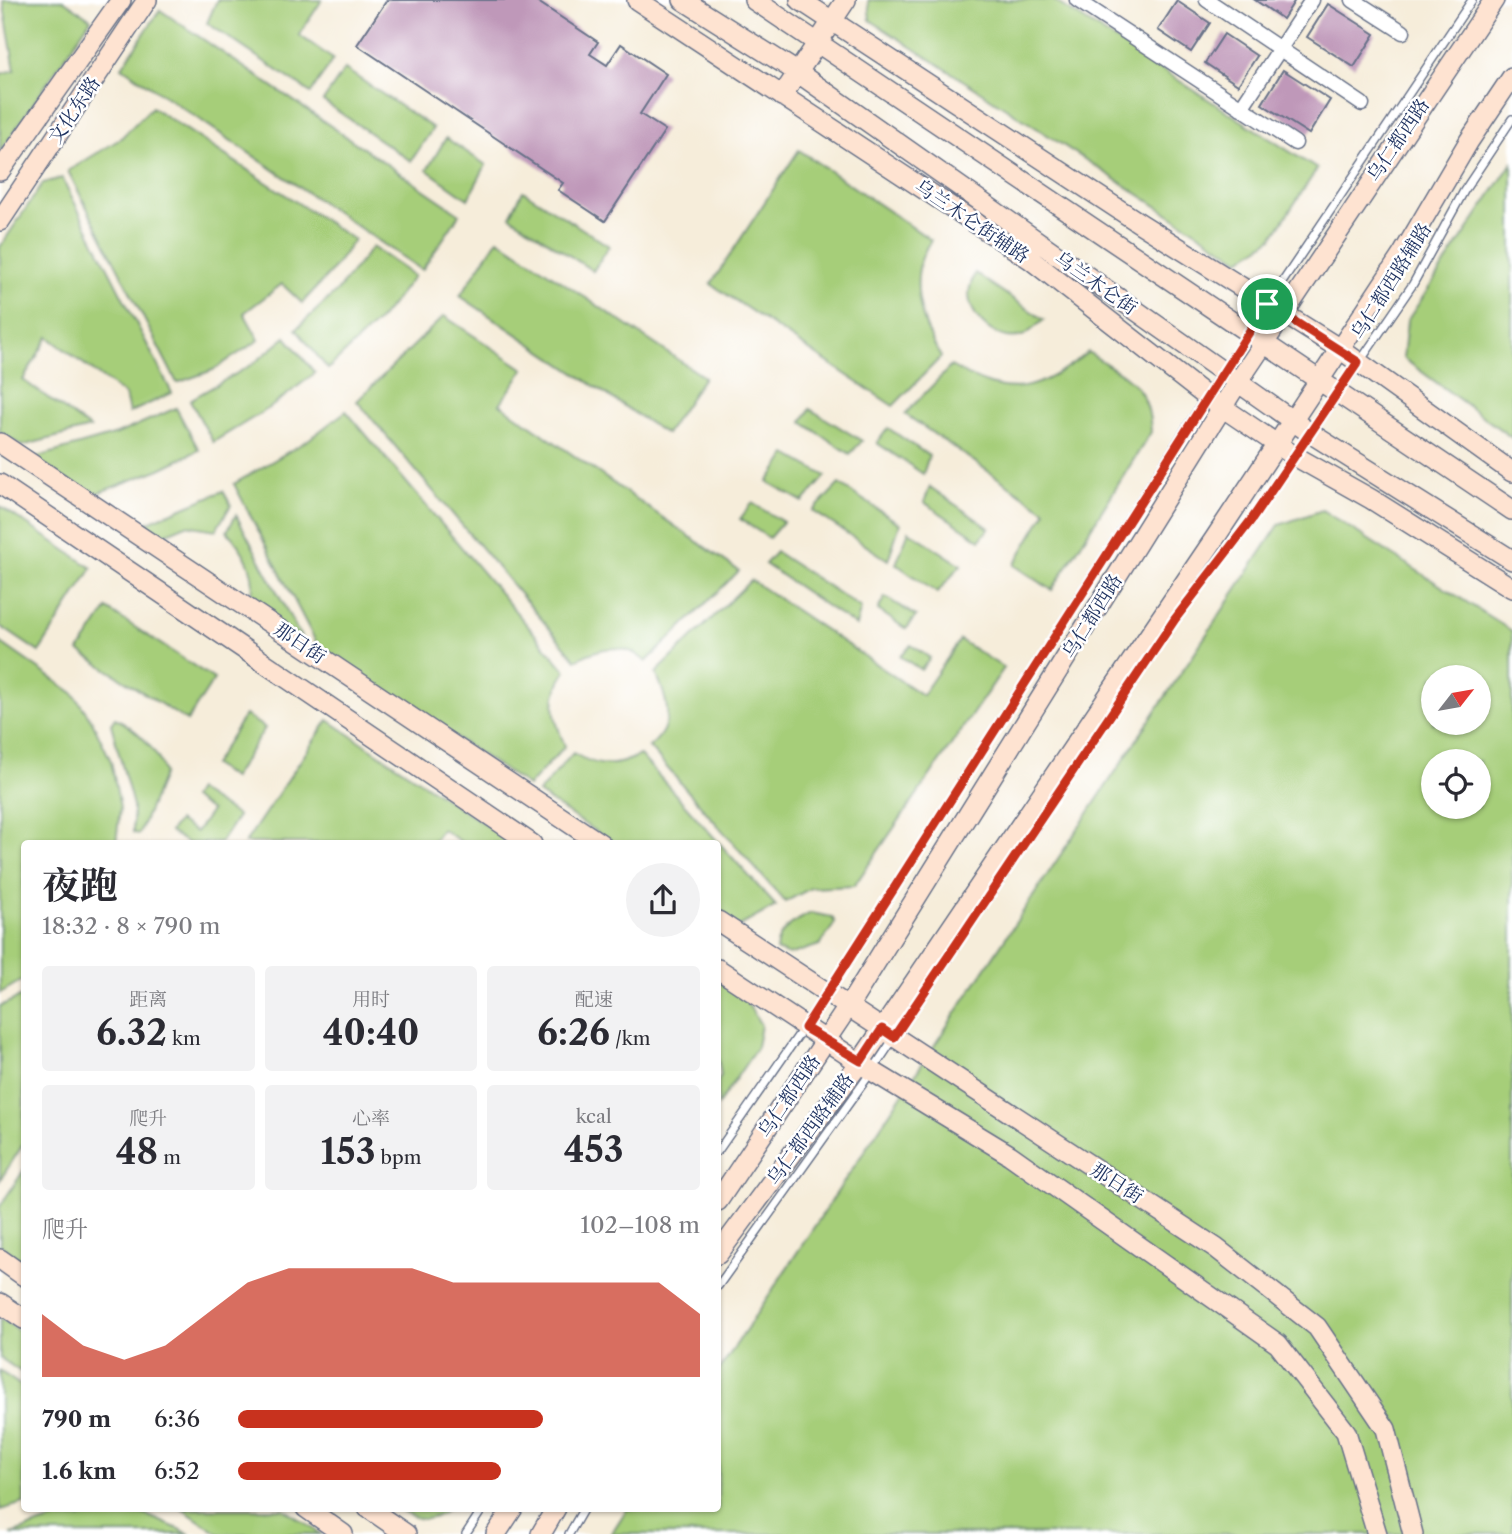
<!DOCTYPE html>
<html lang="zh">
<meta charset="utf-8">
<style>
:root{--surface:#fff;--page:#f2f2f3;--text:#2b2b33;--muted:#7c7c81;--accent:#c8321e}
body{margin:0;font-family:"Libre Caslon Text","Noto Serif SC",serif;background:var(--page);color:var(--text);height:100vh;display:flex;flex-direction:column;font-size:26px;white-space:nowrap}
*{box-sizing:border-box;margin:0}
p{font-size:23px;color:var(--muted)}
.icon{flex:none;width:38px;height:38px;fill:none;stroke:currentColor;stroke-width:2;stroke-linecap:round;stroke-linejoin:round}
.map{position:relative;flex:1;overflow:hidden}
.details{position:absolute;left:21px;top:840px;width:700px;height:672px;display:flex;flex-direction:column;background:var(--surface);border-radius:7px;box-shadow:0 2px 5px #0004}
.details>*{flex:none}
.needle{width:46px;rotate:59deg}
.buttons{position:absolute;left:1421px;top:665px;display:grid;gap:14px}
.buttons a{display:grid;place-items:center;width:70px;height:70px;border-radius:50%;background:var(--surface);box-shadow:0 2px 5px #0004;font-size:35px}
.pin{position:absolute;display:grid;place-items:center;width:60px;height:60px;color:#fff;margin:-30px;border:4px solid #fff;border-radius:50%;box-shadow:0 2px 7px #0007}
.round{display:grid;place-items:center;flex:none;width:74px;height:74px;border-radius:37px;background:var(--page)}
.headline{display:flex;align-items:center;justify-content:space-between;height:119px;padding:0 21px}
h1{font-size:38px;font-weight:700;line-height:52px}
.figures{display:grid;grid-template-columns:repeat(3,1fr);gap:10px;height:119px;padding:7px 21px}
.figures div{display:grid;align-content:center;border-radius:7px;background:var(--page);text-align:center}
.figures b{font-size:35px;font-weight:700}
.figures small{font-size:19px;font-weight:400}
.figures p{font-size:19px}
.chart{height:196px;padding:14px 21px}
.chart p{display:flex;justify-content:space-between}
.chart svg{width:100%;height:126px;margin-top:7px;fill:var(--accent);opacity:.7}
ul{padding:0 21px;list-style:none;font-size:23px}
li{display:grid;grid-template-columns:112px 84px 1fr;align-items:center;height:52px}
li i{height:18px;border-radius:9px;background:var(--accent)}
.map>svg:first-child{display:block}
.green{fill:#a6ce79;stroke:#607e6c;stroke-width:2;fill-rule:evenodd}
.building{fill:#bf98b9}
.lines{fill:none;stroke-linecap:round;stroke-linejoin:round}
.lane-casing{stroke:#687289;stroke-width:10}
.street-casing{stroke:#687289;stroke-width:17}
.secondary-casing{stroke:#687289;stroke-width:22}
.lane{stroke:#fff;stroke-width:7}
.street{stroke:#fff;stroke-width:14}
.secondary{stroke:#fee3d1;stroke-width:19}
.route-casing{stroke:#fff;stroke-width:14}
.route{stroke:#c8321e;stroke-width:9}
.labels{text-anchor:middle;dominant-baseline:central;stroke-width:5;stroke-linejoin:round;paint-order:stroke}
.street-label{font-size:19px;fill:#1b2f5e;stroke:#fff}
</style>
<div class="map">
<svg width="1512" height="1534" viewBox="0 0 1512 1534">
<rect width="100%" height="100%" fill="#fff"/>
<filter id="ink" filterUnits="userSpaceOnUse"><feTurbulence type="fractalNoise" baseFrequency=".0143" numOctaves="2"/><feDisplacementMap in="SourceGraphic" scale="14" xChannelSelector="R" yChannelSelector="G"/><feConvolveMatrix kernelMatrix="1 2 1 2 8 2 1 2 1" color-interpolation-filters="sRGB"/></filter>
<filter id="wash" filterUnits="userSpaceOnUse"><feTurbulence type="fractalNoise" baseFrequency=".00686" numOctaves="4" result="noise"/><feDisplacementMap in="SourceGraphic" scale="28" xChannelSelector="R" yChannelSelector="G"/><feGaussianBlur stdDeviation="1.57" result="paint"/><feColorMatrix in="noise" values="0 0 0 0 0 0 0 0 0 0 0 0 0 0 0 0 0 1.4 0 .05"/><feComposite in="paint" operator="in"/></filter>
<g filter="url(#wash)">
<rect width="100%" height="100%" fill="#f6edda"/>
<path class="green" d="M3,0H63L91,19L0,152V74L15,70Z
M217,0H322L299,35L333,59L311,93L207,23Z
M868,0H1053L1317,169L1272,238L1240,260L870,20Z
M160,10L460,214L422,270L122,67Z
M345,69L433,128L411,161L323,101Z
M152,107L354,240L330,273L302,303L282,284L244,313L259,340L213,370L177,383L68,171L120,139Z
M446,138L486,165L468,199L427,170Z
M799,150L931,240C906,276 920,322 941,357L893,406L711,284Z
M1512,163V438L1403,358L1407,321Z
M62,178L172,393L129,413L125,395L48,337L23,380L90,428L22,446L0,432V247L43,183Z
M523,191L609,246L593,271L510,216Z
M498,239L704,377L666,434L460,296Z
M372,247L414,276L381,318L328,369L296,329L337,291Z
M975,273L1044,320C1038,324 1029,334 1022,336C998,344 969,318 969,294C969,287 973,279 975,273Z
M444,316L524,369L500,404L739,571L646,662C625,641 599,647 576,660L357,401Z
M286,337L315,373L271,407L213,442L190,400L253,364Z
M1088,352C1126,378 1149,382 1151,432L1052,590L1014,565L1046,511L905,414L951,366C1012,401 1036,392 1088,352Z
M176,408L199,450L160,469L90,496L34,458L117,434Z
M810,409L862,441L850,454L802,422Z
M346,411L566,671C548,697 553,718 565,746L528,786L318,646L234,484L308,440Z
M888,428L929,456L923,474L877,443Z
M787,454L826,476L803,502L768,482Z
M839,484L900,524L888,560L813,511Z
M930,487L989,528L980,540L924,502Z
M223,491L231,505L216,530L186,525L153,539L136,527Z
M752,503L783,522L769,538L740,519Z
M0,506L92,568L39,652L0,626Z
M1322,510L1512,631V1534H611L627,1509L718,1508V1372L1279,525ZM1433,677H1479V723H1433ZM1433,761H1479V807H1433Z
M236,515L302,639L250,603C259,575 245,551 227,531Z
M909,531L961,565L937,593L896,564Z
M776,552L861,608L856,626L765,564Z
M751,580L922,695L960,640L1004,668L854,886L811,888L785,902L649,747C676,725 668,701 656,673Z
M885,597L916,616L906,629L878,610Z
M107,609L214,679L187,721L79,651Z
M0,642L73,693L92,721L111,761L120,808L116,843L24,844V979L0,993Z
M911,645L930,658L921,670L900,656Z
M245,715L265,728L233,778L213,765Z
M115,718C135,727 159,751 164,773L139,834L133,833V806L111,724Z
M328,720L513,843H463L442,829L432,843H245Z
M573,753C598,768 615,768 640,755L776,906L738,927L718,914V844L613,843L538,793Z
M197,790L238,816L220,843H188L170,832L178,821L196,832L211,811L192,798Z
M811,913L832,917L835,923L820,945L789,955L776,950C778,929 794,922 811,913Z
M718,981L746,1001L761,1025L757,1047L718,1105V1081L721,1076L718,1058Z
M24,995V1143L0,1180V1006Z
M24,1170V1262L0,1245V1206Z
M0,1318L24,1334V1374L0,1358Z
M0,1371L24,1388V1503L0,1510Z
M182,1509H284L321,1534H219Z
M399,1509H448C429,1524 418,1521 399,1509Z
M144,1514L190,1534H11L56,1519Z"/>
<g id="blocks">
<path class="building" d="M387,0H535L598,42L590,54L607,65L621,44L666,74L640,114L665,130L605,221L558,190L563,183L357,45Z
M1255,0H1295L1283,19Z
M1177,1L1210,23L1191,52L1158,30Z
M1328,4L1375,34L1354,67L1307,37Z
M1224,34L1257,56L1238,85L1205,63Z
M1283,70L1330,100L1309,134L1262,104Z"/>
</g>
</g>
<g filter="url(#ink)">
<use href="#blocks" fill-opacity="0" stroke="#687289" stroke-width="2"/>
<g class="lines">
<g class="lane-casing">
<path id="lane" d="M718,1151L827,994L1222,372L1472,0
M718,1286L872,1071L1175,619L1252,519L1413,284L1464,191L1512,119
M466,1534L483,1508
M569,1534L584,1508"/>
</g>
<g class="street-casing">
<path id="street" d="M1077,0L1295,143
M1207,0L1362,104
M1353,0L1403,32
M1241,108L1312,0"/>
</g>
<g class="secondary-casing">
<path id="secondary" d="M637,0L1030,259L1207,397L1293,455L1371,499L1512,588
M683,0L797,72L1310,433L1512,560
M754,0L1512,510
M800,0L1141,224L1340,349L1512,472
M782,96L846,0
M0,171L121,0
M0,221L147,0
M0,443L601,844
M0,484L532,844
M718,921L1216,1248L1317,1327L1386,1429L1413,1534
M718,969L872,1071L1010,1155L1278,1344L1346,1432L1377,1534
M718,1201L848,1007L1238,382L1494,0
M718,1254L861,1061L1215,538L1402,255L1469,141L1512,77
M0,1259L24,1276
M0,1303L24,1319
M306,1508L343,1534
M368,1508L406,1534
M496,1534L513,1508
M541,1534L556,1508"/>
</g>
<use href="#lane" class="lane"/>
<use href="#street" class="street"/>
<use href="#secondary" class="secondary"/>
</g>
</g>
<g class="lines" filter="url(#ink)">
<g class="route-casing">
<path id="route" d="M1267,304L1358,362L1252,519L1175,619L894,1037L882,1029L861,1061L805,1028Z"/>
</g>
<use href="#route" class="route"/>
</g>
<g class="labels">
<g class="street-label">
<text transform="translate(74 110) rotate(-56)">文化东路</text>
<text transform="translate(1398 140) rotate(-56)">乌仁都西路</text>
<text transform="translate(972 221) rotate(34)">乌兰木仑街辅路</text>
<text transform="translate(1391 281) rotate(-58)">乌仁都西路辅路</text>
<text transform="translate(1096 283) rotate(35)">乌兰木仑街</text>
<text transform="translate(1092 616) rotate(-58)">乌仁都西路</text>
<text transform="translate(300 643) rotate(34)">那日街</text>
<text transform="translate(789 1096) rotate(-56)">乌仁都西路</text>
<text transform="translate(810 1129) rotate(-54)">乌仁都西路辅路</text>
<text transform="translate(1117 1183) rotate(33)">那日街</text>
</g>
</g>
</svg>
<div class="buttons">
<a><svg class="needle" viewBox="-14 -14 28 28"><path d="M0-13l5 13h-10z" fill="#e53935"/><path d="M0 13l5-13h-10z" fill="#7c7c81"/></svg></a>
<a><svg class="icon" aria-label="locate" viewBox="0 0 24 24"><circle cx="12" cy="12" r="6"/><path d="M12 2v4M12 18v4M2 12h4M18 12h4"/></svg></a>
</div>
<div class="pin" style="left:1267px;top:304px;background:#1e9e55"><svg class="icon" aria-label="arrive" viewBox="0 0 24 24"><path d="M6 21V4h12l-3 4 3 4H6"/></svg></div>
<section class="details">
<div class="headline"><div><h1>夜跑</h1><p>18:32 · 8 × 790 m</p></div><a class="round"><svg class="icon" aria-label="share" viewBox="0 0 24 24"><path d="M12 15V3M7 8l5-5 5 5M5 13v7h14v-7"/></svg></a></div>
<div class="figures">
<div><p>距离</p><b>6.32<small> km</small></b></div>
<div><p>用时</p><b>40:40</b></div>
<div><p>配速</p><b>6:26<small> /km</small></b></div>
</div>
<div class="figures">
<div><p>爬升</p><b>48<small> m</small></b></div>
<div><p>心率</p><b>153<small> bpm</small></b></div>
<div><p>kcal</p><b>453</b></div>
</div>
<div class="chart"><p><span>爬升</span>102–108 m</p>
<svg viewBox="0 0 160 44" preserveAspectRatio="none"><path d="M0 44V22L10 33L20 38L30 33L40 22L50 11L60 6L70 6L80 6L90 6L100 11L110 11L120 11L130 11L140 11L150 11L160 22V44z"/></svg>
</div>
<ul>
<li><b>790 m</b>6:36<i style="width:66%"></i></li>
<li><b>1.6 km</b>6:52<i style="width:57%"></i></li>
</ul>
</section>
</div>
